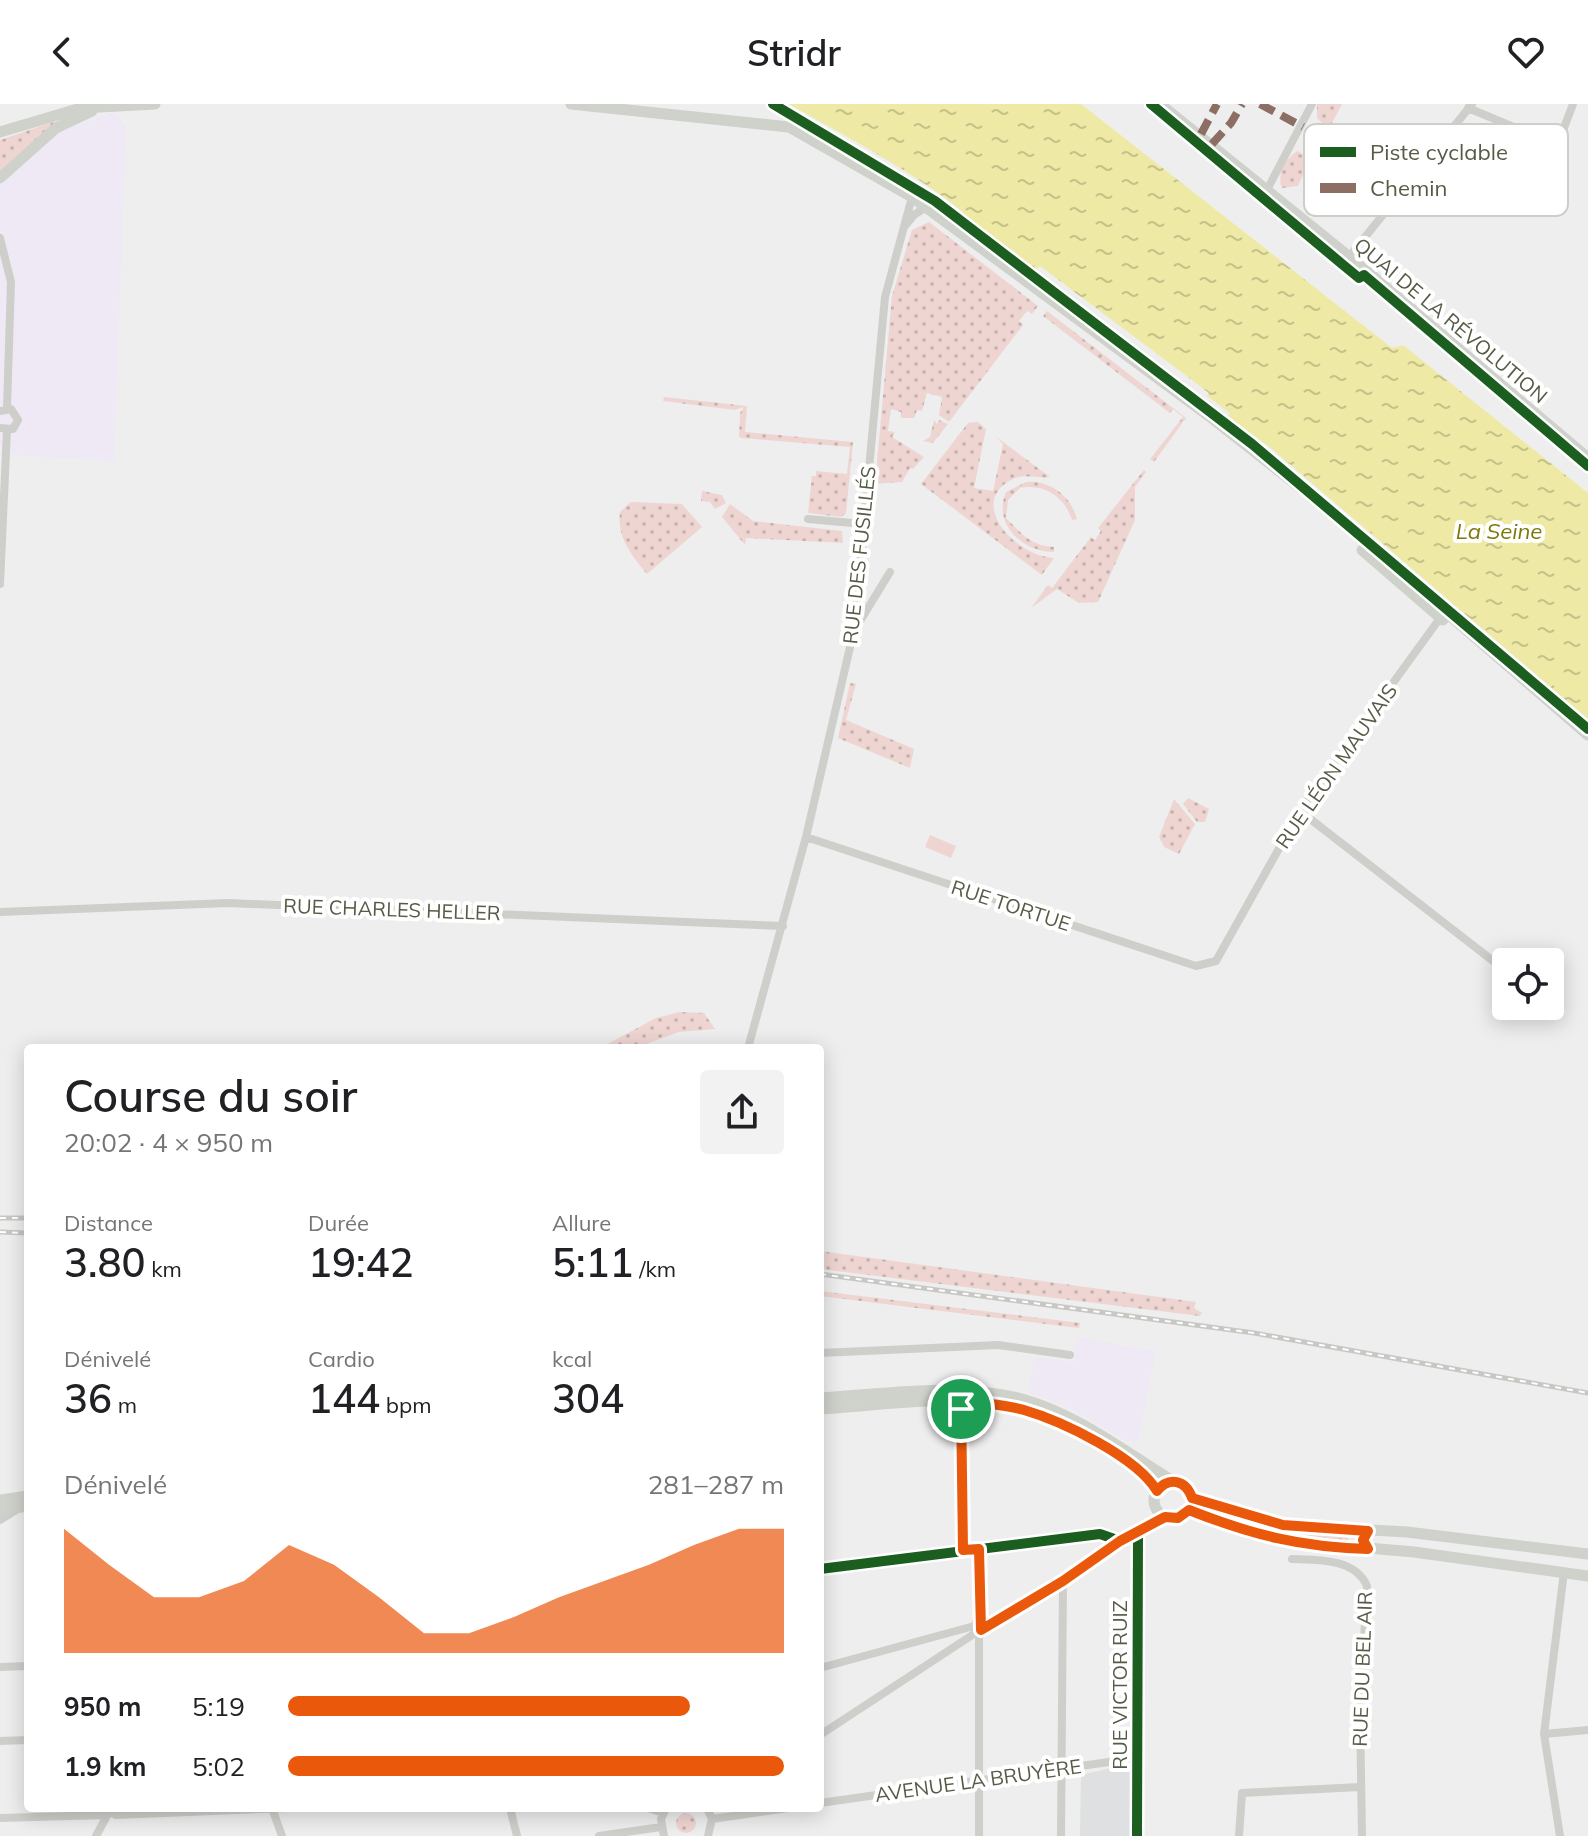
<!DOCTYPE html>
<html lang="fr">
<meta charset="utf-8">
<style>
:root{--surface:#fff;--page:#f2f2f2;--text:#202124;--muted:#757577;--accent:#ea580c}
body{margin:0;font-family:Mulish,sans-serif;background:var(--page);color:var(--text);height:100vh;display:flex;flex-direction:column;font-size:30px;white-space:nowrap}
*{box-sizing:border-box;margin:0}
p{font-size:26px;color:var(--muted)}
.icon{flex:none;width:44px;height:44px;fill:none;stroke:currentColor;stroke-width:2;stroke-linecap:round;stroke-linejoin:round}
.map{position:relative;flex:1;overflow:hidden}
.drawer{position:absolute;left:24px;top:940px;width:800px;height:768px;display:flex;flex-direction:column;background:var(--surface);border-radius:8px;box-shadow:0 4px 20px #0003}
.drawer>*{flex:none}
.buttons{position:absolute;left:1492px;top:844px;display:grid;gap:16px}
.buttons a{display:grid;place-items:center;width:72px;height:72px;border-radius:8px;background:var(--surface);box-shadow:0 4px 20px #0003;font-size:40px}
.pin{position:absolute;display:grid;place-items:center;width:68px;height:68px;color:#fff;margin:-34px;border:4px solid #fff;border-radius:50%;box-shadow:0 2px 8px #0007}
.round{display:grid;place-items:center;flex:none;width:84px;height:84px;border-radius:8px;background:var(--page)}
.head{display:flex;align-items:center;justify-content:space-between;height:136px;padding:0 40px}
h1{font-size:44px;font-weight:600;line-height:60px}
.figures{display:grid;grid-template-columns:repeat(3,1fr);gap:12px;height:136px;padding:8px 40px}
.figures div{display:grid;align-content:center}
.figures b{font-size:40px;font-weight:600}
.figures small{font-size:22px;font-weight:400}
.figures p{font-size:22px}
.chart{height:224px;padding:16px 40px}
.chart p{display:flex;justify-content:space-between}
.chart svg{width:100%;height:144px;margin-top:8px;fill:var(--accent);opacity:.7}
ul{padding:0 40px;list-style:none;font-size:26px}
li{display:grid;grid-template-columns:128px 96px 1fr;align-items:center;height:60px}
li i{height:20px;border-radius:10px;background:var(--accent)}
header{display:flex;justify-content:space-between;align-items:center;height:104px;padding:0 40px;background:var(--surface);font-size:36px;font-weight:600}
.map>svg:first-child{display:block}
.commercial{fill:#efe9f6}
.education{fill:#dfe0e1}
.grass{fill:url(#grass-dots)}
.garden{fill:#efd5d2}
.water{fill:url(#water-ripples)}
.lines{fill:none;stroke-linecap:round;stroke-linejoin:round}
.street{stroke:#cecfca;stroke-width:8}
.secondary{stroke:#cfd1cb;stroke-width:11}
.rail-casing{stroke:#c7c8c4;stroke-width:5}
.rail{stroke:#fff;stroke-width:2;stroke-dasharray:6;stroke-linecap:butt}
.quiet{stroke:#8d6e63;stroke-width:8;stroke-dasharray:16 8;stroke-linecap:butt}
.cycleway-casing{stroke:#fff;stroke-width:15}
.cycleway{stroke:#1b5e20;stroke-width:10}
.route-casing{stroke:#fff;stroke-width:16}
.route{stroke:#ea580c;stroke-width:10}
.labels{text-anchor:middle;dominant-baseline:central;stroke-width:8;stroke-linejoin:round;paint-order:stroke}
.street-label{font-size:20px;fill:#565b45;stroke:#fff}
.water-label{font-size:22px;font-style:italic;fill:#7d780b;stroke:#fff}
.key{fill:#fff;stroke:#cccec7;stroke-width:2}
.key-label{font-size:22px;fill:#565b45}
</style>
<header><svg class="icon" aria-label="back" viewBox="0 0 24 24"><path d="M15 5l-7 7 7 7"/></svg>Stridr<svg class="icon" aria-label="heart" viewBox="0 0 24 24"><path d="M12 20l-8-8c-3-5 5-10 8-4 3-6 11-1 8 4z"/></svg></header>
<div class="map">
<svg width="1588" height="1732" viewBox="0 0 1588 1732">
<defs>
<pattern id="grass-dots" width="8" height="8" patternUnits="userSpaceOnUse" patternTransform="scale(2)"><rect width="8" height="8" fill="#efd5d2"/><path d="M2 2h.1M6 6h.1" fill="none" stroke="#c4b0ac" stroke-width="1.8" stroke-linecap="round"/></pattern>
<pattern id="water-ripples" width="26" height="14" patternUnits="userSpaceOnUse" patternTransform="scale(2)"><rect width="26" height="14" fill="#eeeaa6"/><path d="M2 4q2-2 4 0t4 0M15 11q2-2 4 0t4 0" fill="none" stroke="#c4c189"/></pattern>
</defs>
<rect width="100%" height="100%" fill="#eeeeef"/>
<path class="commercial" d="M115,8L126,22L114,357L12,351L0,341V78L61,27Z
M1077,1233L1156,1247L1138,1337H1125L1076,1307L1027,1287L1037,1253L1074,1258Z"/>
<path class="education" d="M1136,1658L1137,1732H1080L1081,1671Z"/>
<path class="grass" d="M1317,0H1342L1331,21L1325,22L1317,14Z
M53,18L56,19L0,67V36Z
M1298,47L1310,56L1298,82L1282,84C1276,71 1286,53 1298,47Z
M929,118L1038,202L1032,210L1027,207L1019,217L1023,221L949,318L939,311L942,293L927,289L922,307L917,306L914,314H901V308L891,305L888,327L895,328L892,333L924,353L913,365L910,364L902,378L875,380L892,192L912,126Z
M1047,207L1186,314L1154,358L1150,355L1183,313L1173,305L1170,309L1043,212Z
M664,293L747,302L745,328L853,338L846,409L841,413L808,409L812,372H816V367L847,370L850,343L742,334L739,333L740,309L744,303L735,306L663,297Z
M934,316L937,320L939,316L948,320L933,339L923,337L930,333Z
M978,318L986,325L974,384L993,387L1003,340L995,332L1050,373C1039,375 1026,369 1013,375C965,398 1016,453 1054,454L1042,471L921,380L968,319Z
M1144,366L1146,368L1135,383V416L1098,498L1079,499L1057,485L1031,504L1048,481L1052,484L1091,433L1095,436L1101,427L1098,424Z
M1026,378C1050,376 1071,392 1077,415L1072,416C1065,393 1044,379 1020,384L1008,396L1006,414C1020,428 1030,442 1054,443V448C1024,448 992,421 1006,388Z
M702,387L722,391L726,399L715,405L710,398L701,397Z
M631,398L682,400L702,423L647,470C631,450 617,434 620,408Z
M730,400L753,417L842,427L843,439L746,434L745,441L722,413Z
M850,579L856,580L846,616L914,645L910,664L838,634Z
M1188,694L1209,705L1205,718H1197L1183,700Z
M1174,695L1195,720L1179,750L1164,743L1159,733Z
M680,908L704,909L715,925L679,928L635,944H600L656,914Z
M820,1147L1196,1198L1194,1204L1202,1209L1200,1212L820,1165Z
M820,1187L1080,1219L1079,1224L820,1192Z
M1262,1422L1349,1431L1348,1437L1254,1427Z
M676 1719a10 10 0 1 1 20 0a10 10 0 1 1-20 0Z"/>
<path class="garden" d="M930,731L956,742L951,754L925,743Z"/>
<path class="water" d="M789,0H1081L1392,244L1403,241L1588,389V615L1272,345L1228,312L1230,309L1207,292L1209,289L1040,162L1036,166L1007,142L987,135C966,94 835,27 789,0Z"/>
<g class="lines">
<path class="street" d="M1468,4L1557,41
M1448,31L1462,42L1539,69L1551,58L1573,0
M1268,84L1312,0
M905,122L915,110L927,103
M0,134L11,178L7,304
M1349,153L1472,0
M0,307L11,305L18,316L13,325L0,324
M808,415L863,420
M0,480L7,326
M857,522L890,468
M1300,707L1506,867
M806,733L1196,862L1216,857L1300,707L1443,510
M0,808L228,799L783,822
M748,944L806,733L854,526L885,193L912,93
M820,1249L998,1241L1070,1251
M961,1297L963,1446
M0,1416L16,1406
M1292,1455C1317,1456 1355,1454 1367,1482L1360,1608L1362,1732
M820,1465L1100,1430L1120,1437
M0,1563L28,1562
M820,1564L974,1522L979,1513
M1544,1630L1588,1626
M820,1631L986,1522L1063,1477L1120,1437L1165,1413
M0,1637L28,1636
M820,1699L1137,1654
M272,1704L282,1732
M510,1704L517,1732
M648,1704L663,1709
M707,1704L712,1715L708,1732
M109,1707L116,1711L286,1704
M0,1714L107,1711
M712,1715L788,1704
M96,1732L109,1708
M599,1732L661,1723
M664,1732L661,1715L666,1704
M979,1732V1445
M1061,1732L1063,1477
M1137,1732L1138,1430
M1239,1732L1242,1689L1360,1683
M1560,1732L1544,1630L1564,1468"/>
<path class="secondary" d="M571,0L789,23L912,93L1209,312L1322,401L1588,631
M1160,0L1362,163L1588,354
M0,28L81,4L155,0
M0,74L56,24L92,7
M1362,446L1443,516
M820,1294C886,1290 958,1278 1022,1295C1077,1310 1125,1348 1173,1377
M820,1305C887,1301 963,1287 1028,1307C1054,1315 1077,1329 1100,1342C1122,1355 1143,1365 1157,1387
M1154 1396a19 19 0 1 1 38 0a19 19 0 1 1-38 0Z
M1192,1394L1283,1421L1407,1428L1588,1450
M0,1396L28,1392
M0,1406L28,1402
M1189,1406L1248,1429L1286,1437L1414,1448L1588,1472"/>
<g class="rail-casing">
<path id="rail" d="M0,1114H28
M0,1128L28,1129
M820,1170L1254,1229L1588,1289"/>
</g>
<use href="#rail" class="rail"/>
<path class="quiet" d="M1260,0L1303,23
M1201,30L1217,0
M1212,40L1231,19L1242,0"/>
<g class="cycleway-casing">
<path id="cycleway" d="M773,0L935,97L1252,340L1588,625
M1151,0L1342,160L1359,174L1364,171L1588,362
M820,1465L1100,1430L1120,1437
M981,1526L1063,1477L1120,1437L1165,1413
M1137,1732L1138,1430"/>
</g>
<use href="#cycleway" class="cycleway"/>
</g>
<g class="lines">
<g class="route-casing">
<path id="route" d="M961,1297C982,1299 1003,1300 1024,1306C1062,1317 1137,1353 1157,1387C1169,1372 1186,1376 1192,1394L1283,1421L1368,1427L1363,1436L1368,1445C1301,1443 1252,1431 1189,1406L1178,1414L1165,1413L1120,1437L1063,1477L981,1526L979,1445L963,1446Z"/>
</g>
<use href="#route" class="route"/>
</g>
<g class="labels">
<g class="street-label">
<text transform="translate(1451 216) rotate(40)">QUAI DE LA RÉVOLUTION</text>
<text transform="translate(859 451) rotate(-84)">RUE DES FUSILLÉS</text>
<text transform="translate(1336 662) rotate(-55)">RUE LÉON MAUVAIS</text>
<text transform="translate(1011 801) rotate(18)">RUE TORTUE</text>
<text transform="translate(392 805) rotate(2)">RUE CHARLES HELLER</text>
<text transform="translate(1362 1565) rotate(-88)">RUE DU BEL AIR</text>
<text transform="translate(1119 1581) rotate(-90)">RUE VICTOR RUIZ</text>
<text transform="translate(978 1676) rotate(-8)">AVENUE LA BRUYÈRE</text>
</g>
<g class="water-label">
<text x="1499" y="427">La Seine</text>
</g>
</g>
<rect x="1304" y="20" width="264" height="92" rx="12" class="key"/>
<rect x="1320" y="43" width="36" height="10" fill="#1b5e20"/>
<rect x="1320" y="79" width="36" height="10" fill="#8d6e63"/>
<g class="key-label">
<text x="1370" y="56">Piste cyclable</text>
<text x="1370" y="92">Chemin</text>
</g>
</svg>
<div class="buttons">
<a><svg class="icon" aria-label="locate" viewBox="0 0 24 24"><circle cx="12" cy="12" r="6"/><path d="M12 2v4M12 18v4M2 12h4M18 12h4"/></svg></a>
</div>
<div class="pin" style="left:961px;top:1305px;background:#1e9e55"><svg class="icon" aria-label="arrive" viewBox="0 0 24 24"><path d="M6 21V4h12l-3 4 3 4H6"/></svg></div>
<section class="drawer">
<div class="head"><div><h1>Course du soir</h1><p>20:02 · 4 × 950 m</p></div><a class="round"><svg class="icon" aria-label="share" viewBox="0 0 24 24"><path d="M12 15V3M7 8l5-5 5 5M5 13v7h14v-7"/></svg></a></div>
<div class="figures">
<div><p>Distance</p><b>3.80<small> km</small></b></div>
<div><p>Durée</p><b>19:42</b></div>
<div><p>Allure</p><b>5:11<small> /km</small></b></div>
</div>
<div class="figures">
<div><p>Dénivelé</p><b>36<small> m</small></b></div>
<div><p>Cardio</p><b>144<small> bpm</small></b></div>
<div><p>kcal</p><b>304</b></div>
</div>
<div class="chart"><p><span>Dénivelé</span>281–287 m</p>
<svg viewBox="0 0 160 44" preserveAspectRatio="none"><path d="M0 44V6L10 17L20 27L30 27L40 22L50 11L60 17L70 27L80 38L90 38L100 33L110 27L120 22L130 17L140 11L150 6L160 6V44z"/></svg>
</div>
<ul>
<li><b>950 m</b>5:19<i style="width:81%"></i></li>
<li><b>1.9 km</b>5:02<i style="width:100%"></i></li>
</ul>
</section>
</div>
